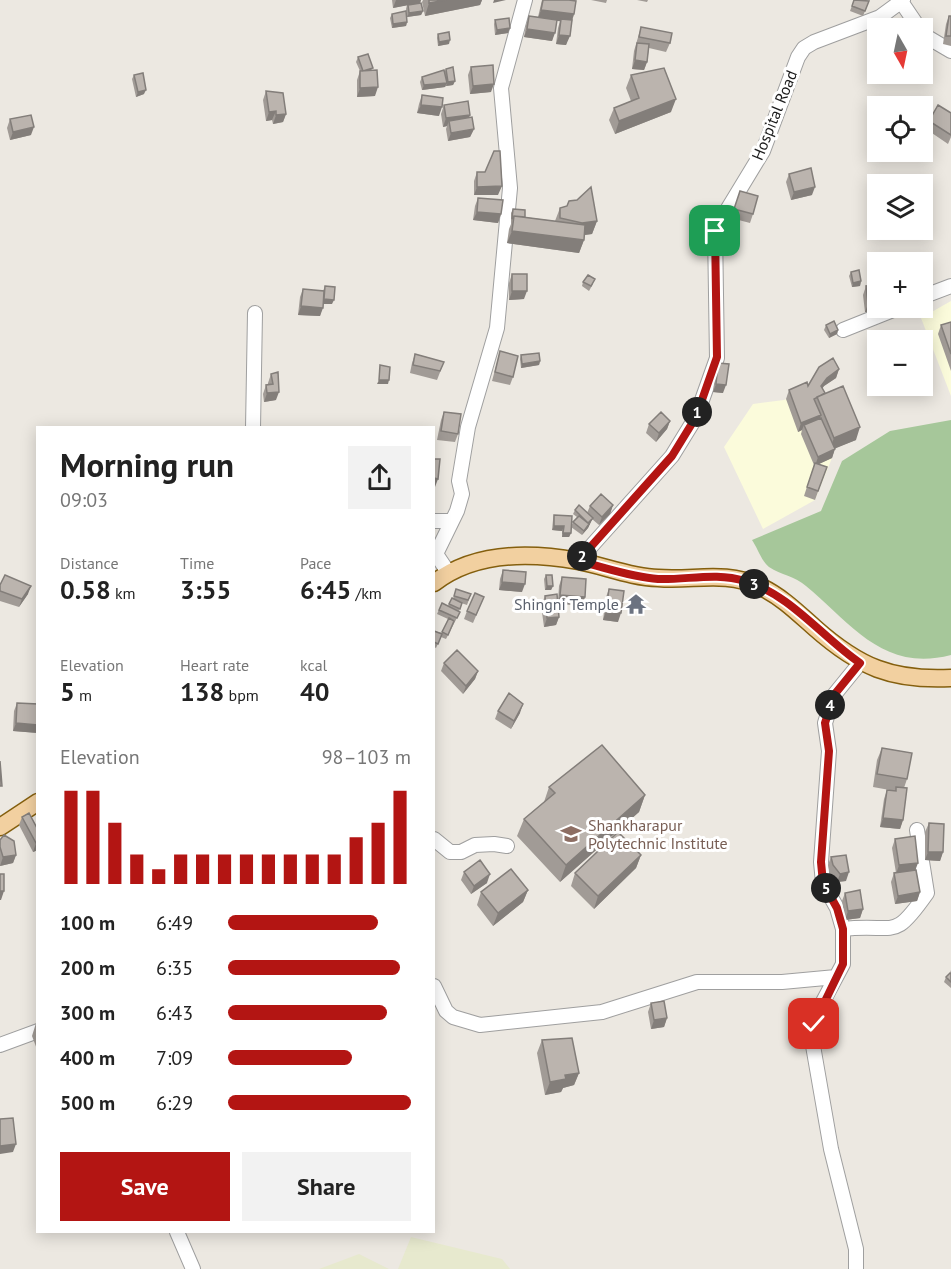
<!DOCTYPE html>
<meta charset="utf-8">
<style>
:root{--surface:#fff;--page:#f2f2f2;--text:#222;--muted:#767676;--accent:#b31513}
body{margin:0;font-family:"PT Sans",sans-serif;background:var(--page);color:var(--text);height:100vh;display:flex;flex-direction:column;font-size:22px;white-space:nowrap}
*{box-sizing:border-box;margin:0}
p{font-size:20px;color:var(--muted)}
.icon{flex:none;width:33px;height:33px;fill:none;stroke:currentColor;stroke-width:2;stroke-linecap:round;stroke-linejoin:round}
.map{position:relative;flex:1;overflow:hidden}
.panel{position:absolute;left:36px;top:426px;width:399px;height:807px;display:flex;flex-direction:column;background:var(--surface);border-radius:0px;box-shadow:0 3px 15px #0003}
.panel>*{flex:none}
.needle{width:39px;rotate:171deg}
.fabs{position:absolute;left:867px;top:18px;display:grid;gap:12px}
.fabs a{display:grid;place-items:center;width:66px;height:66px;border-radius:0px;background:var(--surface);box-shadow:0 3px 15px #0003;font-size:30px}
.pin{position:absolute;display:grid;place-items:center;width:51px;height:51px;color:#fff;margin:-26px;border-radius:12px;box-shadow:0 3px 9px #0006}
.km{position:absolute;width:30px;height:30px;margin:-15px;border-radius:50%;background:#222;color:#fff;font-size:16px;line-height:30px;text-align:center}
.round{display:grid;place-items:center;flex:none;width:63px;height:63px;border-radius:0px;background:var(--page)}
.headline{display:flex;align-items:center;justify-content:space-between;height:102px;padding:0 24px}
h1{font-size:33px;font-weight:600;line-height:45px}
.figures{display:grid;grid-template-columns:repeat(3,1fr);gap:9px;height:102px;padding:6px 24px}
.figures div{display:grid;align-content:center}
.figures b{font-size:26px;font-weight:600}
.figures small{font-size:16px;font-weight:400}
.figures p{font-size:16px}
.chart{height:168px;padding:12px 24px}
.chart p{display:flex;justify-content:space-between}
.chart svg{width:100%;height:108px;margin-top:6px;stroke:var(--accent);stroke-width:6}
.button{display:flex;gap:12px;margin-top:auto;padding:12px 24px}
.button a{flex:1;height:69px;border-radius:0px;background:var(--accent);color:#fff;font-size:24px;font-weight:600;line-height:69px;text-align:center}
.button a+a{background:var(--page);color:var(--text)}
ul{padding:0 24px;list-style:none;font-size:20px}
li{display:grid;grid-template-columns:96px 72px 1fr;align-items:center;height:45px}
li i{height:15px;border-radius:8px;background:var(--accent)}
.map>svg:first-child{display:block}
.education{fill:#fbfbdb}
.farmland{fill:#e7e9ce}
.forest{fill:#a6c79a}
.lines{fill:none;stroke-linecap:round;stroke-linejoin:round}
.minor-casing{stroke:#9f9f9f;stroke-width:16}
.major-casing{stroke:#845f0e;stroke-width:19}
.minor{stroke:#fff;stroke-width:14}
.major{stroke:#f2d0a0;stroke-width:16}
.wall{fill:#a19b96}
.shaded-wall{fill:#837e7a}
.building{fill:#bbb4ae;stroke:#837e7a;stroke-width:1.5}
.route-casing{stroke:#fff;stroke-width:12}
.route{stroke:#b31513;stroke-width:8}
.labels{text-anchor:middle;dominant-baseline:central;stroke-width:6;stroke-linejoin:round;paint-order:stroke}
.street-label{font-size:16px;fill:#1b1b1b;stroke:#fff}
.worship-label{font-size:16px;fill:#5b616d;stroke:#fff;text-anchor:end}
.education-label{font-size:16px;fill:#785e54;stroke:#fff;text-anchor:start}
</style>
<div class="map">
<svg width="951" height="1269" viewBox="0 0 951 1269">
<rect width="100%" height="100%" fill="#ece8e1"/>
<path class="education" d="M951,301V396L921,318Z
M804,391L832,458L815,500L763,529L724,447L753,404L784,400Z"/>
<path class="farmland" d="M411,1237L502,1259L510,1269H398Z
M359,1254L389,1269H319Z"/>
<path class="forest" d="M951,420V655C883,673 851,623 806,586C795,576 781,575 769,567C762,562 757,547 752,540L821,511L842,461L890,431Z"/>
<g class="lines">
<g class="minor-casing">
<path id="minor" d="M900,0L919,28
M922,34L951,51
M922,297L951,286
M843,330L898,308
M253,428L255,313
M434,521H451
M578,561L672,456L696,417L717,358L715,230L763,151L798,57L804,48L814,42L880,17L903,0
M448,572L436,554L457,511L462,494L459,481L468,427L497,328L510,188L501,88L525,0
M434,839L450,852H461L475,845L494,844L507,846
M843,929C897,923 892,943 927,893L917,830
M434,986L446,1011L453,1017L480,1025L602,1012L697,982H782L836,977
M0,1045L38,1031
M177,1232L193,1269
M856,1269V1249L831,1149L812,1040L818,1011L843,964V929L837,908L823,883L821,862L829,751L825,723L834,695L860,663"/>
</g>
<g class="major-casing">
<path id="major" d="M434,583C474,552 529,552 578,561C605,566 630,577 658,578C695,581 724,570 761,587C782,597 798,613 815,628C859,667 892,681 951,678
M0,827L38,802"/>
</g>
<use href="#minor" class="minor"/>
<use href="#major" class="major"/>
</g>
<path class="wall" d="M392,0H421L420,3L423,11L421,15L407,17L406,9L407,5L393,8Z
M423,0H482L480,5L425,16L422,2Z
M542,0H573L574,14L566,45L556,44L558,28L560,21H557L552,41L524,37L526,25L529,16L538,17Z
M591,0H607L606,3Z
M637,0H648L647,2Z
M854,0L869,1L863,16L850,11Z
M392,14L407,22L406,26L392,28L390,18Z
M949,16H951V46L943,44L946,24Z
M495,20L510,28L508,33L495,35L494,24Z
M641,27L670,43L666,52L649,48L647,62L644,70L632,69L634,51Z
M438,34L449,44L438,46L437,38Z
M358,57L372,70L375,96L357,97V80L360,71L356,62Z
M471,67L491,92L470,94L468,75Z
M446,69L455,81L453,85L446,86V85L445,87L422,90L420,82L422,77L445,71Z
M134,75L144,94L136,97L132,79Z
M631,75L671,112L615,134L609,120L614,108L631,101L626,88Z
M266,91L286,114L283,122L273,124L272,120L266,121L263,100Z
M422,95L439,116L417,113L419,104Z
M444,105L470,115L469,117L474,129L470,137L448,141L446,129L447,126L443,127L441,114Z
M951,113V137L948,144L926,129L929,121Z
M10,119L31,135L10,140L7,128Z
M477,172L498,195H474V181Z
M789,174L812,195L791,200L786,182Z
M740,191L753,214L750,223L731,218Z
M478,198L501,214L498,223L473,220L475,206Z
M569,201L597,221L592,234L584,235V240L579,253L507,243L509,229L511,224V213L513,209L525,217L555,221L560,208L567,206Z
M851,272L861,281L860,286L852,287L849,276Z
M512,274L524,299L509,300V283Z
M583,282L593,284L589,291L582,286Z
M325,286L332,304H323L320,316L298,315L300,297L303,289L323,291Z
M866,286L878,302L875,311L865,312L863,295Z
M951,322V371L938,334L941,325Z
M826,325L838,330L837,334L829,338L824,330Z
M500,351L513,377L510,385L492,381Z
M415,354L444,362L437,380L410,373L412,363Z
M521,355L540,361L539,365L521,368L520,359Z
M718,363L723,393L713,392L715,371Z
M839,369L836,378L824,386L822,388L856,440L835,448L832,458L818,464L827,467L815,500L804,496L814,465L801,434L802,430L798,432L786,399L789,390L808,386Z
M271,374L276,400L264,402L263,394L266,385H268V383Z
M444,412L458,434L455,442L437,440L441,420Z
M670,421L667,429L656,442L646,433L649,424Z
M613,505L610,514L599,525L592,519L588,528L582,535L571,527L573,522L577,517L573,514L575,510L587,513L590,506Z
M554,515L571,533L569,537H562V531L552,530L553,520Z
M503,570L522,592L499,590L500,579Z
M546,575L553,586L551,590H545L544,579Z
M562,577L585,597L582,605L558,604L559,617L556,625L544,627L541,605L545,596L558,601L559,586Z
M0,585L28,594L19,607L0,601Z
M456,589L471,594L467,605L461,603L459,612H460L446,639L441,637L436,648L434,647V631L442,633L448,619L437,614L442,603L448,606L452,598L453,599Z
M609,589L618,622L603,620L606,597Z
M484,597L473,623L464,619L467,611Z
M444,663L478,671L475,679L463,694L441,671Z
M17,703L38,704V733L13,731L14,711Z
M498,711L520,713L511,729L495,719Z
M882,748L907,779L904,788L903,820L900,829L880,827L884,799L887,790L895,791L873,787L877,760Z
M549,787L645,795L639,812L560,882L517,836L524,819L544,802Z
M29,813L38,850L33,852L19,825L22,817Z
M929,823L943,852L940,861L925,860V832Z
M895,839L916,870L920,892L917,901L895,904L891,882L894,873H896L892,848Z
M0,840L16,855L13,863L0,866Z
M641,855L636,868L594,909L571,886L575,873Z
M831,857L846,881L837,882L830,874L828,865Z
M464,872L487,883L471,894L461,880Z
M528,890L523,902L493,926L477,905L481,892Z
M845,893L863,909L860,918L845,920L842,901Z
M951,970V988L944,982L946,977L950,973Z
M651,1003L667,1018L664,1027L651,1029L648,1012Z
M36,1023H38V1052L32,1036Z
M542,1040L579,1073L574,1085L563,1088L561,1092L545,1095L537,1053Z"/>
<path class="shaded-wall" d="M396,0H421L420,3L393,8Z
M446,0H482L480,5L425,16L429,3Z
M494,0H506L493,3Z
M541,10L574,14L571,23L538,18Z
M423,11L421,15L407,17L409,13Z
M407,22L406,26L392,28L393,24Z
M510,28L508,33L495,35L497,30Z
M527,29L555,33L552,41L524,37Z
M559,35L570,36L566,45L556,44Z
M450,40L449,44L438,46L439,42Z
M635,60L647,62L644,70L632,69Z
M455,81L453,85L446,86L448,82Z
M447,83L445,87L422,90L424,85Z
M494,84L491,92L470,94L473,86Z
M378,87L375,96L357,97L360,88Z
M146,90L144,94L136,97L138,92Z
M676,99L671,112L615,134L619,121Z
M421,105L442,107L439,116L417,113Z
M276,111L272,120L266,121L269,112Z
M286,114L283,122L273,124L276,115Z
M470,115L467,123L449,121L447,126L443,127L446,118Z
M34,127L31,135L10,140L13,132Z
M474,129L470,137L448,141L451,133Z
M502,186L498,195H474L477,187Z
M815,187L812,195L791,200L794,192Z
M477,212L501,214L498,223L473,220Z
M597,221L592,234L577,236L582,223Z
M512,231L584,240L579,253L507,243Z
M861,281L860,286L852,287L853,283Z
M512,291H527L524,299L509,300Z
M324,299L334,300L332,304H322Z
M878,302L875,311L865,312L868,304Z
M301,306L323,308L320,316L298,315Z
M838,330L837,334L829,338L830,334Z
M540,361L539,365L521,368L522,364Z
M839,369L836,378L824,386L818,395L821,386L827,378Z
M379,380H389L388,384H377Z
M716,384L726,385L723,393L713,392Z
M279,392L276,400L264,402L267,393Z
M821,415L818,423L804,425L802,430L798,432L801,423Z
M670,421L667,429L656,442L659,433Z
M860,427L856,440L829,451L834,438Z
M835,449L832,458L815,466L818,457Z
M434,478L438,479L435,487H434Z
M613,505L610,514L599,525L602,517Z
M593,518L588,528L582,535L588,523Z
M554,526H564L562,531L552,530Z
M563,533H571L569,537H562Z
M502,582L525,584L522,592L499,590Z
M31,586L28,594L19,607L22,599Z
M547,586H553L551,590H545Z
M560,595L585,597L582,605L557,604Z
M606,611L621,613L618,622L603,620Z
M559,617L556,625L544,627L547,618Z
M478,671L475,679L463,694L466,686Z
M523,704L520,713L511,729L514,721Z
M16,723L38,725V733L13,731Z
M645,795L639,812L560,882L566,865Z
M883,818L903,820L900,829L880,827Z
M38,842V850L33,852L36,843Z
M928,852H943L940,861L925,860Z
M16,855L13,863L0,866L3,857Z
M641,855L636,868L594,909L598,896Z
M918,863L915,871L896,874L899,865Z
M849,872L846,881L837,882L840,874Z
M490,874L487,883L471,894L474,886Z
M528,890L523,902L493,926L498,913Z
M0,891H4L1,900H0Z
M920,892L917,901L895,904L898,896Z
M863,909L860,918L845,920L848,911Z
M667,1018L664,1027L651,1029L654,1020Z
M579,1073L574,1085L563,1088L561,1092L545,1095L550,1082L565,1075Z
M16,1144L13,1152L0,1154V1146Z"/>
<path class="building" d="M429,0H446L429,3Z
M543,0H569L576,1L574,14L541,10Z
M854,0L869,1L865,11L852,6Z
M421,3L423,11L409,13L408,5Z
M406,11L407,22L393,24L392,14Z
M529,16L557,20L555,33L527,29Z
M949,16H951V36H946Z
M509,18L510,28L497,30L495,20Z
M561,19L572,20L570,36L559,35Z
M641,27L672,33L670,43L639,37Z
M449,32L450,40L439,42L438,34Z
M637,43L649,44L647,62L635,60Z
M368,54L373,68L363,71L358,57Z
M493,65L494,84L473,86L471,67Z
M453,67L455,81L448,82L446,69Z
M664,68L676,99L619,121L614,108L639,98L631,75Z
M377,70L378,87L360,88V71Z
M444,70L447,83L424,85L422,77Z
M143,73L146,90L138,92L134,75Z
M266,91L283,93L286,114L276,115V111L269,112Z
M422,95L443,98L442,107L421,105Z
M468,101L470,115L446,118L444,105Z
M938,105L951,113V135L929,121Z
M31,115L34,127L13,132L10,119Z
M472,117L474,129L451,133L449,121Z
M494,151H500L502,186L477,187V172H485Z
M811,168L815,187L794,192L789,174Z
M591,187L597,221L582,223L560,218V208L567,206L569,201L577,200Z
M740,191L758,196L753,214L734,209Z
M478,198L503,200L501,214L477,212Z
M513,209L525,210V217L514,216L512,219Z
M514,216L585,225L584,240L512,231Z
M859,270L861,281L853,283L851,272Z
M512,274H527V291H512Z
M588,275L595,279L591,286L583,282Z
M876,285L878,302L868,304L866,286Z
M325,286L335,287L334,300L324,299Z
M303,289L324,291L323,308L301,306Z
M834,321L838,330L830,334L826,325Z
M951,322V354L941,325Z
M500,351L518,356L513,377L495,372Z
M539,353L540,361L522,364L521,355Z
M415,354L444,362L440,371L413,365Z
M833,358L839,369L827,378L821,386L825,393L814,399L821,415L801,423L789,390L807,382L808,386L819,367Z
M718,363L729,364L726,385L716,384Z
M380,365L390,367L389,380H379Z
M278,372L279,392L267,393L266,385L273,384L271,374Z
M843,386L860,427L834,438L817,397Z
M444,412L461,414L458,434L441,431Z
M661,412L670,421L659,433L649,424Z
M821,418L835,449L818,457L804,425Z
M434,459H440L438,479L434,478Z
M815,463L827,467L818,491L807,487Z
M601,494L613,505L602,517L590,506Z
M579,505L593,518L588,523L575,510Z
M554,515L572,516L571,533H563L564,526H554Z
M579,516L589,524L584,531L573,522Z
M503,570L526,572L525,584L502,582Z
M5,575L31,586L22,599L0,591V585Z
M546,575H552L553,586H547Z
M562,577L586,579L585,597L560,595Z
M456,589L471,594L468,600L454,596Z
M609,589L624,591L621,613L606,611Z
M475,593L484,597L476,615L467,611Z
M557,594L559,617L547,618L545,596Z
M452,598L462,603L460,609L449,604Z
M442,603L460,612L457,618L439,610Z
M449,618L454,621L448,635L442,632Z
M434,631L442,634L438,644L434,642Z
M457,650L478,671L466,686L444,663Z
M509,693L523,704L514,721L498,711Z
M17,703L38,704V725L16,723Z
M602,745L645,795L566,865L524,819L555,793L549,787Z
M882,748L912,753L907,779L877,774Z
M0,761L2,786H0Z
M896,787L907,788L903,820L883,818L887,790L896,791Z
M29,813L38,830V842L36,843L22,817Z
M929,823L944,824L943,852H928Z
M618,832L641,855L598,896L575,873Z
M4,835L14,841L16,855L3,857L0,847V840Z
M915,836L918,863L899,865L895,839Z
M846,855L849,872L840,874L833,865L831,857Z
M480,860L490,874L474,886L464,872Z
M511,869L528,890L498,913L481,892Z
M916,870L920,892L898,896L894,873Z
M0,874H4V891H0Z
M860,890L863,909L848,911L845,893Z
M950,973L951,974V982L946,977Z
M664,1001L667,1018L654,1020L651,1003Z
M572,1038L579,1073L565,1075L566,1079L550,1082L542,1040Z
M13,1118L16,1144L0,1146V1119Z"/>
<g class="lines">
<g class="route-casing">
<path id="route" d="M715,231L717,357L696,417L672,456L578,561C604,567 631,577 658,579C688,580 716,572 745,581C790,594 823,638 860,663L834,695L825,723L829,751L821,862L823,883L837,908L843,929V964L814,1024"/>
</g>
<use href="#route" class="route"/>
</g>
<defs>
<g id="temple-bare" transform="scale(1.62)"><path d="M0-6L5-2H3V0L6.5 2.5H4V6H1.5V3h-3V6H-4V2.5H-6.5L-3 0V-2H-5Z" fill="#6b7280" stroke="#fff" stroke-width="2.5" paint-order="stroke"/></g>
<g id="university-bare" transform="scale(1.62)"><path d="M0-5L7-2L0 1L-7-2ZM-4 1L0 2.5L4 1V4Q0 6-4 4Z" fill="#8d6e63" stroke="#fff" stroke-width="2.5" paint-order="stroke"/></g>
</defs>
<g fill-rule="evenodd">
<use href="#temple-bare" x="636" y="604"/>
<use href="#university-bare" x="571" y="834"/>
</g>
<g class="labels">
<g class="street-label">
<text transform="translate(774 115) rotate(-68)">Hospital Road</text>
</g>
<g class="worship-label">
<text x="619" y="604">Shingni Temple</text>
</g>
<g class="education-label">
<text x="588" y="825">Shankharapur<tspan x="588" dy="18">Polytechnic Institute</tspan></text>
</g>
</g>
</svg>
<div class="fabs">
<a><svg class="needle" viewBox="-14 -14 28 28"><path d="M0-13l5 13h-10z" fill="#e53935"/><path d="M0 13l5-13h-10z" fill="#767676"/></svg></a>
<a><svg class="icon" aria-label="locate" viewBox="0 0 24 24"><circle cx="12" cy="12" r="6"/><path d="M12 2v4M12 18v4M2 12h4M18 12h4"/></svg></a>
<a><svg class="icon" aria-label="layers" viewBox="0 0 24 24"><path d="M12 4l9 5-9 5-9-5zM3 14l9 5 9-5"/></svg></a>
<a>+</a>
<a>−</a>
</div>
<div class="pin" style="left:715px;top:231px;background:#1e9e55"><svg class="icon" aria-label="arrive" viewBox="0 0 24 24"><path d="M6 21V4h12l-3 4 3 4H6"/></svg></div>
<div class="pin" style="left:814px;top:1024px;background:#d93025"><svg class="icon" aria-label="check" viewBox="0 0 24 24"><path d="M5 12l5 5 9-10"/></svg></div>
<b class="km" style="left:697px;top:412px">1</b>
<b class="km" style="left:582px;top:556px">2</b>
<b class="km" style="left:754px;top:584px">3</b>
<b class="km" style="left:830px;top:705px">4</b>
<b class="km" style="left:826px;top:888px">5</b>
<section class="panel">
<div class="headline"><div><h1>Morning run</h1><p>09:03</p></div><a class="round"><svg class="icon" aria-label="share" viewBox="0 0 24 24"><path d="M12 15V3M7 8l5-5 5 5M5 13v7h14v-7"/></svg></a></div>
<div class="figures">
<div><p>Distance</p><b>0.58<small> km</small></b></div>
<div><p>Time</p><b>3:55</b></div>
<div><p>Pace</p><b>6:45<small> /km</small></b></div>
</div>
<div class="figures">
<div><p>Elevation</p><b>5<small> m</small></b></div>
<div><p>Heart rate</p><b>138<small> bpm</small></b></div>
<div><p>kcal</p><b>40</b></div>
</div>
<div class="chart"><p><span>Elevation</span>98–103 m</p>
<svg viewBox="0 0 160 44" preserveAspectRatio="none"><path d="M5 44V6M15 44V6M25 44V19M35 44V32M45 44V38M55 44V32M65 44V32M75 44V32M85 44V32M95 44V32M105 44V32M115 44V32M125 44V32M135 44V25M145 44V19M155 44V6"/></svg>
</div>
<ul>
<li><b>100 m</b>6:49<i style="width:82%"></i></li>
<li><b>200 m</b>6:35<i style="width:94%"></i></li>
<li><b>300 m</b>6:43<i style="width:87%"></i></li>
<li><b>400 m</b>7:09<i style="width:68%"></i></li>
<li><b>500 m</b>6:29<i style="width:100%"></i></li>
</ul>
<div class="button"><a>Save</a><a>Share</a></div>
</section>
</div>
